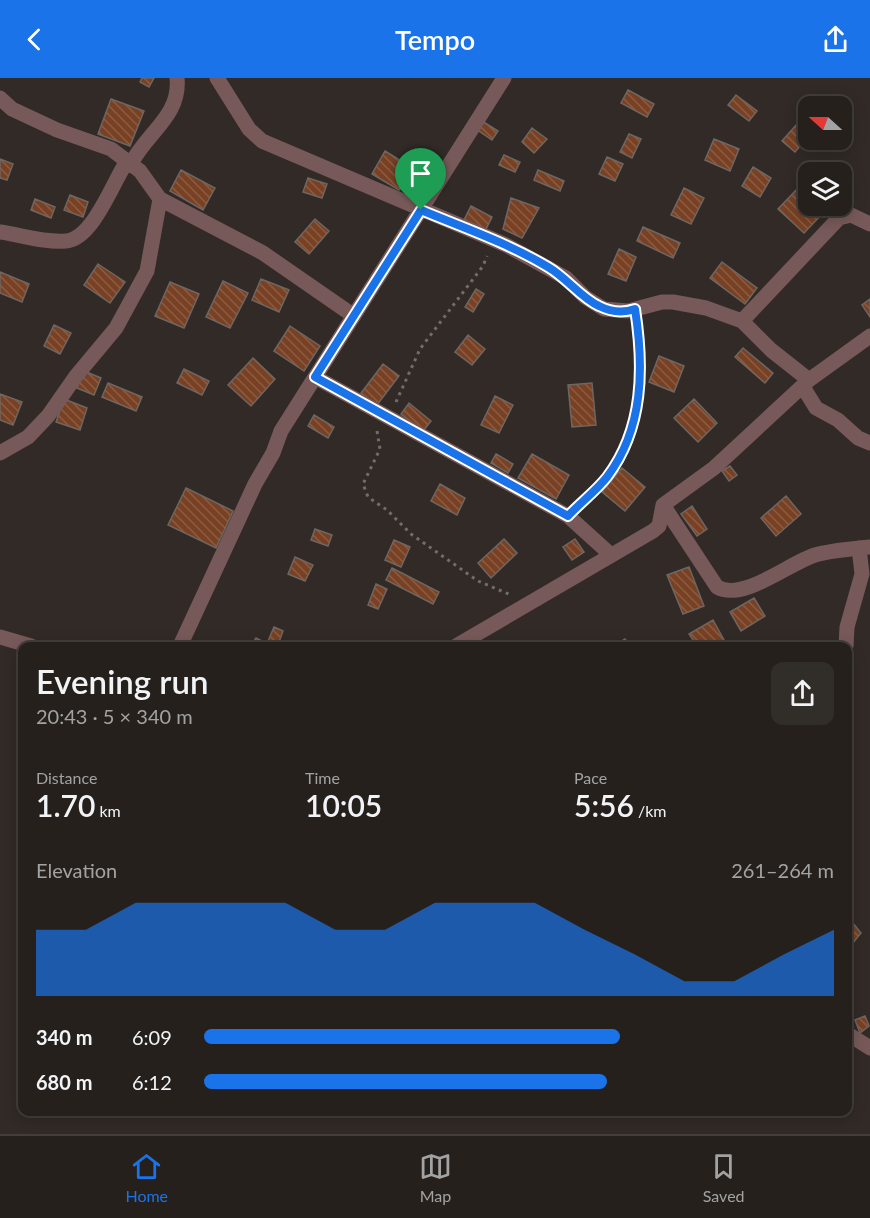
<!DOCTYPE html>
<meta charset="utf-8">
<style>
:root{--surface:#25201c;--page:#312d29;--text:#f1f3f6;--muted:#a3a3a3;--line:#423e3b;--accent:#1a73e8}
body{margin:0;font-family:Lato,sans-serif;background:var(--page);color:var(--text);height:100vh;display:flex;flex-direction:column;font-size:22px;white-space:nowrap}
*{box-sizing:border-box;margin:0}
p{font-size:20px;color:var(--muted)}
.icon{flex:none;width:33px;height:33px;fill:none;stroke:currentColor;stroke-width:2;stroke-linecap:round;stroke-linejoin:round}
.map{position:relative;flex:1;overflow:hidden}
.details{position:absolute;left:18px;top:564px;width:834px;height:474px;display:flex;flex-direction:column;background:var(--surface);border-radius:12px;box-shadow:0 3px 15px #0003,0 0 0 2px var(--line)}
.details>*{flex:none}
.needle{width:39px;rotate:291deg}
.buttons{position:absolute;left:798px;top:18px;display:grid;gap:12px}
.buttons a{display:grid;place-items:center;width:54px;height:54px;border-radius:12px;background:var(--surface);box-shadow:0 3px 15px #0003,0 0 0 2px var(--line);font-size:30px}
.pin{position:absolute;display:grid;place-items:center;width:51px;height:51px;color:#fff;margin:-62px -26px;border-radius:50% 50% 50% 0;rotate:-45deg;box-shadow:0 0 6px #0007}
.pin .icon{rotate:45deg}
.round{display:grid;place-items:center;flex:none;width:63px;height:63px;border-radius:12px;background:var(--page)}
.head{display:flex;align-items:center;justify-content:space-between;height:102px;padding:0 18px}
h1{font-size:33px;font-weight:600;line-height:45px}
.metrics{display:grid;grid-template-columns:repeat(3,1fr);gap:9px;height:102px;padding:6px 18px}
.metrics div{display:grid;align-content:center}
.metrics b{font-size:30px;font-weight:600}
.metrics small{font-size:16px;font-weight:400}
.metrics p{font-size:16px}
.chart{height:168px;padding:12px 18px}
.chart p{display:flex;justify-content:space-between}
.chart svg{width:100%;height:108px;margin-top:6px;fill:var(--accent);opacity:.7}
ul{padding:0 18px;list-style:none;font-size:20px}
li{display:grid;grid-template-columns:96px 72px 1fr;align-items:center;height:45px}
li i{height:15px;border-radius:8px;background:var(--accent)}
header{display:flex;justify-content:space-between;align-items:center;height:78px;padding:0 18px;background:var(--accent);color:#fff;font-size:27px;font-weight:600}
.menu{display:flex;justify-content:space-around;align-items:center;height:84px;border-top:2px solid var(--line);background:var(--surface);font-size:16px;color:var(--muted)}
.menu a{display:grid;justify-items:center;gap:3px}
.menu .active{color:var(--accent)}
.map>svg:first-child{display:block}
.building{fill:url(#building-back-hatch);stroke:#6e6662;stroke-width:1.5}
.lines{fill:none;stroke-linecap:round;stroke-linejoin:round}
.path{stroke:#736d6a;stroke-width:3;stroke-dasharray:3 4.5;stroke-linecap:butt}
.minor{stroke:#775959;stroke-width:15}
.route-casing{stroke:#fff;stroke-width:12}
.route{stroke:#1a73e8;stroke-width:8}
</style>
<header><svg class="icon" aria-label="back" viewBox="0 0 24 24"><path d="M15 5l-7 7 7 7"/></svg>Tempo<svg class="icon" aria-label="share" viewBox="0 0 24 24"><path d="M12 15V3M7 8l5-5 5 5M5 13v7h14v-7"/></svg></header>
<div class="map">
<svg width="870" height="1056" viewBox="0 0 870 1056">
<defs>
<pattern id="building-back-hatch" width="6" height="6" patternUnits="userSpaceOnUse" patternTransform="scale(1.5)"><rect width="6" height="6" fill="#784124"/><path d="M-1 5l2 2M0 0l6 6M5-1l2 2" fill="none" stroke="#8b5c43"/></pattern>
</defs>
<rect width="100%" height="100%" fill="#312a26"/>
<path class="building" d="M142,0H154L149,9L140,4Z
M628,12L654,26L647,39L621,25Z
M736,17L757,33L749,43L728,27Z
M111,21L144,33L130,68L98,56Z
M805,37L808,40V59L795,74L782,63Z
M482,43L498,53L492,62L476,51Z
M532,50L547,61L534,75L522,64Z
M629,56L641,61L632,80L620,74Z
M714,61L739,71L730,93L705,82Z
M385,73L419,94L399,112L372,96Z
M504,77L520,84L515,94L499,87Z
M607,79L623,86L615,103L599,96Z
M0,81L13,86L7,102L0,100Z
M753,89L771,100L760,119L742,108Z
M181,92L215,110L203,132L170,113Z
M538,92L564,103L560,113L534,102Z
M308,100L327,106L322,120L303,114Z
M684,110L704,120L691,146L671,137Z
M798,110L808,120V128H817L824,134L804,155L778,131Z
M70,117L88,124L83,139L64,132Z
M511,120L539,130L522,160L503,151Z
M35,121L55,129L51,140L31,132Z
M471,128L492,139L485,153L464,142Z
M315,141L329,153L309,176L295,164Z
M643,149L680,165L673,180L637,163Z
M619,171L636,179L626,203L608,196Z
M722,184L757,210L745,226L710,200Z
M98,186L125,204L110,225L84,207Z
M0,194L29,206L22,224L0,215Z
M261,201L289,212L279,234L252,222Z
M223,203L248,215L230,250L206,239Z
M170,204L199,216L184,250L155,238Z
M476,211L484,216L473,234L465,229Z
M870,221V239L862,227Z
M54,247L71,255L60,276L44,268Z
M290,248L320,268L304,293L274,273Z
M468,257L485,271L472,287L455,274Z
M743,270L773,295L765,305L735,279Z
M659,278L684,288L674,314L649,304Z
M253,280L275,301L251,328L228,307Z
M383,286L399,298L377,327L361,315Z
M184,291L209,303L202,317L177,305Z
M84,293L101,300L94,317L77,310Z
M108,305L142,319L136,333L102,319Z
M592,305L596,347L572,349L568,307Z
M0,316L22,324L13,347L0,342Z
M495,318L513,327L499,355L481,347Z
M64,321L87,330L80,352L56,344Z
M694,321L717,345L698,364L674,340Z
M409,325L431,343L423,353L401,336Z
M314,337L334,349L328,360L308,348Z
M496,376L513,386L508,395L491,385Z
M532,376L569,397L556,421L518,400Z
M730,388L737,397L729,403L722,393Z
M622,390L645,409L625,433L602,414Z
M440,406L465,420L457,437L431,423Z
M186,410L233,433L216,470L168,447Z
M786,418L801,436L776,458L761,440Z
M692,428L707,451L697,458L681,436Z
M315,451L332,457L328,468L311,462Z
M504,461L517,475L491,500L478,485Z
M575,461L584,474L572,482L563,469Z
M394,462L410,469L401,489L385,482Z
M295,479L313,487L305,503L288,496Z
M689,489L704,528L683,536L667,497Z
M392,490L439,514L433,526L386,502Z
M376,506L387,511L378,531L368,527Z
M754,520L765,538L741,553L730,534Z
M713,542L724,562L712,568H697L689,556Z
M274,549L283,553L278,567L268,563Z
M256,560L271,568H251Z
M625,561L630,568H613Z
M852,844L861,855L852,866L848,861Z
M865,938L869,948L860,955L855,942Z"/>
<g class="lines">
<path class="path" d="M396,324L420,271L483,188L487,178
M377,353L380,371L363,406L368,419L387,432L411,456L478,503L511,517
M579,427C588,418 598,409 606,400C639,359 646,298 638,248"/>
<path class="minor" d="M217,0L249,51L262,63L506,167L566,200L585,219L604,231L628,233L662,224H673L706,230L742,243L771,272L809,302
M0,20L12,31L57,52L111,71L140,93L160,121L263,175L354,238
M131,86C146,55 181,38 177,0
M0,154C21,157 45,165 66,163C93,161 113,104 127,83
M742,243L839,140L851,137L870,146
M315,299L568,438L610,476
M803,309L816,330L838,342L858,360L870,365
M0,375L28,359L48,338L76,298L116,250L147,193L160,121
M663,427L717,509C743,524 789,485 815,477C832,472 852,471 870,469
M0,559L31,568
M180,568L255,406L273,375L281,353L504,0
M456,568L653,453L659,448L663,427L714,390L809,302L870,258
M846,568L847,549L862,496L859,470
M848,956L870,970"/>
</g>
<g class="lines">
<g class="route-casing">
<path id="route" d="M421,132C464,150 508,165 548,189C567,200 581,220 599,228C611,234 623,235 635,231C644,289 644,350 607,399C596,413 580,425 568,438L315,299Z"/>
</g>
<use href="#route" class="route"/>
</g>
</svg>
<div class="buttons">
<a><svg class="needle" viewBox="-14 -14 28 28"><path d="M0-13l5 13h-10z" fill="#e53935"/><path d="M0 13l5-13h-10z" fill="#a3a3a3"/></svg></a>
<a><svg class="icon" aria-label="layers" viewBox="0 0 24 24"><path d="M12 4l9 5-9 5-9-5zM3 14l9 5 9-5"/></svg></a>
</div>
<div class="pin" style="left:421px;top:132px;background:#1e9e55"><svg class="icon" aria-label="arrive" viewBox="0 0 24 24"><path d="M6 21V4h12l-3 4 3 4H6"/></svg></div>
<section class="details">
<div class="head"><div><h1>Evening run</h1><p>20:43 · 5 × 340 m</p></div><a class="round"><svg class="icon" aria-label="share" viewBox="0 0 24 24"><path d="M12 15V3M7 8l5-5 5 5M5 13v7h14v-7"/></svg></a></div>
<div class="metrics">
<div><p>Distance</p><b>1.70<small> km</small></b></div>
<div><p>Time</p><b>10:05</b></div>
<div><p>Pace</p><b>5:56<small> /km</small></b></div>
</div>
<div class="chart"><p><span>Elevation</span>261–264 m</p>
<svg viewBox="0 0 160 44" preserveAspectRatio="none"><path d="M0 44V17L10 17L20 6L30 6L40 6L50 6L60 17L70 17L80 6L90 6L100 6L110 17L120 27L130 38L140 38L150 27L160 17V44z"/></svg>
</div>
<ul>
<li><b>340 m</b>6:09<i style="width:66%"></i></li>
<li><b>680 m</b>6:12<i style="width:64%"></i></li>
</ul>
</section>
</div>
<nav class="menu">
<a class="active"><svg class="icon" aria-label="home" viewBox="0 0 24 24"><path d="M3 11l9-7 9 7M6 9v11h12V9"/></svg>Home</a>
<a><svg class="icon" aria-label="map" viewBox="0 0 24 24"><path d="M3 6l6-2 6 2 6-2v14l-6 2-6-2-6 2zM9 4v14M15 6v14"/></svg>Map</a>
<a><svg class="icon" aria-label="saved" viewBox="0 0 24 24"><path d="M7 4h10v16l-5-4-5 4z"/></svg>Saved</a>
</nav>
